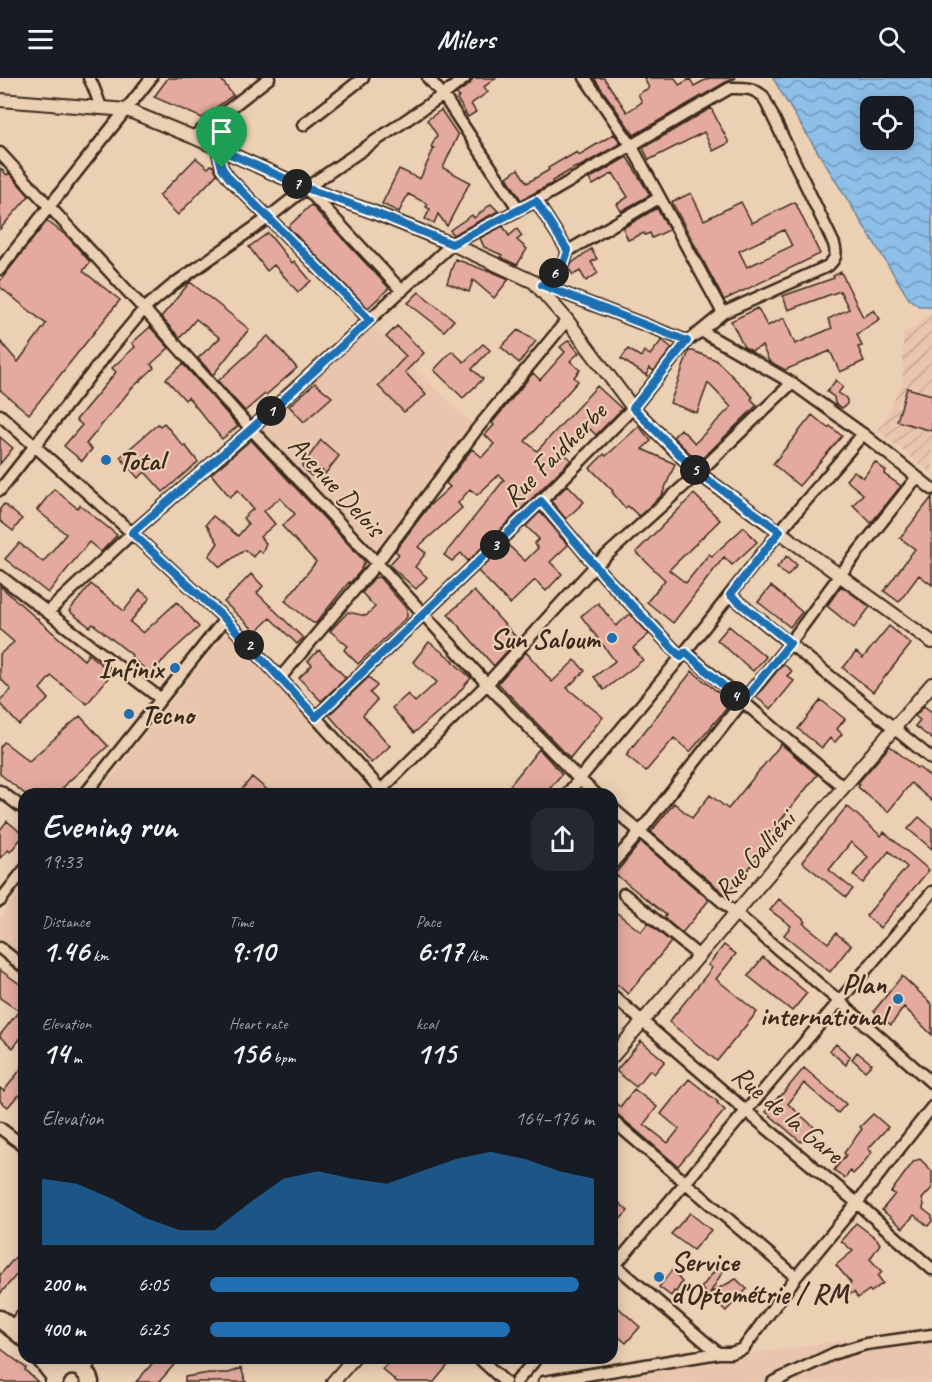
<!DOCTYPE html>
<meta charset="utf-8">
<style>
:root{--surface:#171b24;--page:#242831;--text:#f1f3f6;--muted:#9ea1a6;--accent:#1f6fb2}
body{margin:0;font-family:Caveat,sans-serif;background:var(--page);color:var(--text);height:100vh;display:flex;flex-direction:column;font-size:22px;white-space:nowrap}
*{box-sizing:border-box;margin:0}
p{font-size:20px;color:var(--muted)}
.icon{flex:none;width:33px;height:33px;fill:none;stroke:currentColor;stroke-width:2;stroke-linecap:round;stroke-linejoin:round}
.map{position:relative;flex:1;overflow:hidden}
.side{position:absolute;left:18px;top:710px;width:600px;height:576px;display:flex;flex-direction:column;background:var(--surface);border-radius:18px;box-shadow:0 3px 15px #0003}
.side>*{flex:none}
.fabs{position:absolute;left:860px;top:18px;display:grid;gap:12px}
.fabs a{display:grid;place-items:center;width:54px;height:54px;border-radius:12px;background:var(--surface);box-shadow:0 3px 15px #0003;font-size:30px}
.pin{position:absolute;display:grid;place-items:center;width:51px;height:51px;color:#fff;margin:-62px -26px;border-radius:50% 50% 50% 0;rotate:-45deg;box-shadow:0 0 6px #0007}
.pin .icon{rotate:45deg}
.km{position:absolute;width:30px;height:30px;margin:-15px;border-radius:50%;background:#222;color:#fff;font-size:16px;line-height:30px;text-align:center}
.round{display:grid;place-items:center;flex:none;width:63px;height:63px;border-radius:18px;background:var(--page)}
.overview{display:flex;align-items:center;justify-content:space-between;height:102px;padding:0 24px}
h1{font-size:33px;font-weight:700;line-height:45px}
.stats{display:grid;grid-template-columns:repeat(3,1fr);gap:9px;height:102px;padding:6px 24px}
.stats div{display:grid;align-content:center}
.stats b{font-size:30px;font-weight:700}
.stats small{font-size:16px;font-weight:400}
.stats p{font-size:16px}
.chart{height:168px;padding:12px 24px}
.chart p{display:flex;justify-content:space-between}
.chart svg{width:100%;height:108px;margin-top:6px;fill:var(--accent);opacity:.7}
ul{padding:0 24px;list-style:none;font-size:20px}
li{display:grid;grid-template-columns:96px 72px 1fr;align-items:center;height:45px}
li i{height:15px;border-radius:8px;background:var(--accent)}
header{display:flex;justify-content:space-between;align-items:center;height:78px;padding:0 24px;background:var(--surface);font-size:27px;font-weight:700}
.map>svg:first-child{display:block}
.built{fill:#eac5ad}
.industrial{fill:url(#industrial-furrows)}
.water{fill:url(#water-waves);stroke:#6c8398;stroke-width:1.5;fill-rule:evenodd}
.building{fill:#e4aaa0;stroke:#3b2a1e;stroke-width:1.5;fill-rule:evenodd}
.lines{fill:none;stroke-linecap:round;stroke-linejoin:round}
.service-casing{stroke:#3b2a1e;stroke-width:10}
.minor-casing{stroke:#3b2a1e;stroke-width:15}
.tertiary-casing{stroke:#3b2a1e;stroke-width:16}
.trunk-casing{stroke:#3b2a1e;stroke-width:21}
.service{stroke:#ecd0b3;stroke-width:5}
.minor{stroke:#ecd0b3;stroke-width:10}
.tertiary{stroke:#ecd0b3;stroke-width:12}
.trunk{stroke:#ecd0b3;stroke-width:16}
.route-casing{stroke:#fff;stroke-width:12}
.route{stroke:#1f6fb2;stroke-width:8}
.poi-dot{fill:#1f6fb2;stroke:#ecd0b3;stroke-width:2}
.labels{text-anchor:middle;dominant-baseline:central;stroke-width:4.5;stroke-linejoin:round;paint-order:stroke}
.street-label{font-size:28px;fill:#3b2a1e;stroke:#ecd0b3}
.poi-label{font-size:28px;font-weight:bold;fill:#3b2a1e;stroke:#ecd0b3;text-anchor:start}
</style>
<header><svg class="icon" aria-label="menu" viewBox="0 0 24 24"><path d="M4 6h16M4 12h16M4 18h16"/></svg>Milers<svg class="icon" aria-label="search" viewBox="0 0 24 24"><circle cx="10" cy="10" r="6"/><path d="M15 15l6 6"/></svg></header>
<div class="map">
<svg width="932" height="1304" viewBox="0 0 932 1304">
<defs>
<pattern id="industrial-furrows" width="10" height="10" patternUnits="userSpaceOnUse" patternTransform="scale(1.5)"><rect width="10" height="10" fill="#eac5ad"/><path d="M-1 1l2-2M0 10L10 0M9 11l2-2" fill="none" stroke="#caa994"/></pattern>
<pattern id="water-waves" width="16" height="10" patternUnits="userSpaceOnUse" patternTransform="scale(1.5)"><rect width="16" height="10" fill="#8dbfe9"/><path d="M0 5q4-4 8 0t8 0" fill="none" stroke="#749bbc"/></pattern>
</defs>
<rect width="100%" height="100%" fill="#ecd0b3"/>
<filter id="ink" filterUnits="userSpaceOnUse"><feTurbulence type="fractalNoise" baseFrequency=".0167" numOctaves="2"/><feDisplacementMap in="SourceGraphic" scale="12" xChannelSelector="R" yChannelSelector="G"/><feConvolveMatrix kernelMatrix="1 2 1 2 8 2 1 2 1" color-interpolation-filters="sRGB"/></filter>
<g filter="url(#ink)">
<path class="built" d="M372,248L474,348L377,479L258,353Z
M228,552L374,715L98,716Z
M24,809V884L0,865V839Z
M932,1249V1304H566Z"/>
<path class="industrial" d="M931,236L932,238V396L878,353L903,304V256Z"/>
<path class="water" d="M773,0H932V231L929,228H919L909,221L785,21ZM870,28H903V62H870Z"/>
<path class="building" d="M168,0H220L233,17L202,40L154,19Z
M473,0H496L484,9L488,14L471,26L476,34L468,39L457,21L460,19L456,16L470,6Z
M594,0H604L627,34L642,24L638,16L649,10L644,0H675L679,7L690,1L694,8L709,0H736L726,4L634,57Z
M711,30L729,65L713,73L704,54L649,82L643,70Z
M441,32L458,57L443,90L470,104L447,148L438,136L434,145L425,141L430,131L426,129L428,126L408,116L399,134L382,126L399,91L420,101L434,70L431,69L437,57L427,42Z
M614,56L621,65L577,90L576,89L552,103L553,105L521,122L507,99L518,91L527,105L549,92L548,90L565,80V81L577,74L579,77Z
M627,79L650,117L621,133L617,126L628,119L613,95L593,107L589,101Z
M196,80L208,90L211,87L214,89L217,96L178,137L159,118Z
M0,90L7,97L9,95L29,118L0,151Z
M691,115L704,142L741,124L752,145L795,124L820,176L724,222L672,124ZM784,152L792,168L747,189L739,173Z
M491,126L498,133L453,157L450,152L472,137L474,140Z
M311,127L389,210L368,230L288,149Z
M657,130L669,152L652,160L650,155L645,157L644,155L628,162L623,150Z
M47,143L68,159L90,184L83,193L120,222L29,336L0,312V263L18,284L46,246L0,209V203Z
M503,148L509,158L517,151L522,158L517,162L527,171L517,187L500,179L502,177L484,169L480,160Z
M268,155L292,185L294,183L311,203L298,214L274,187L267,193L249,169Z
M591,171L597,181L591,184L598,195L586,203L580,193L573,197L569,191L572,185Z
M455,181L487,193L488,192L509,201L494,220L473,202L469,214L447,205Z
M841,194L863,239L874,232L880,241L857,256L862,268L858,269L864,283L840,294L830,273L785,292L769,283L762,268L752,273L744,269L731,243L758,230L767,248L784,240L795,266L832,250L828,241L849,231L840,213L788,232L783,218L834,200L833,198Z
M190,204L249,251L213,297L198,280L220,260L196,241L180,260L161,239Z
M419,214L454,242L444,253L408,225Z
M397,248L424,275L405,294L426,317L404,334L378,308L406,278L386,259Z
M150,249L169,270L151,286L154,290L131,311L86,366L92,371L82,383L64,368L82,347L76,342L116,294L112,290L135,269L132,265Z
M518,252L536,263L519,285L501,269Z
M268,258L297,290L266,317L265,316L245,333L218,303Z
M569,262L579,275L570,283L580,292L574,299L578,303L525,363L537,373L597,308L622,331L596,357L590,351L566,377L571,382L468,483L461,475L452,483L444,477L504,402L499,397L477,417L470,411L458,425L462,430L418,469L426,475L415,489L427,499L416,511L389,487L399,476L395,473L429,428L450,409L446,405L472,371L482,379L494,366L485,357L494,347L492,345L533,295L540,302L565,274L560,269Z
M662,262L672,270L654,293L649,290L647,298L621,281L628,271L641,279L644,273L650,277Z
M483,266L490,272L472,291L483,301L463,320L434,292L452,273L464,284Z
M689,273H693L716,282L753,319L751,321L757,327L699,384L673,359L681,351L695,365L731,329L708,305L697,335L670,325Z
M183,286L238,348L222,361L188,319L185,322L166,301Z
M836,302L843,309L838,315L845,319L847,322V326L842,330L835,326L834,319L827,314Z
M315,305L332,319L304,344L289,328Z
M907,310L932,317V353L897,343Z
M812,337L828,350L830,348L842,358L799,408L773,386Z
M164,345L184,369L185,367L198,384L163,414L145,394L138,400L120,379L158,346L160,348Z
M639,348L651,363L642,371L675,386L662,417L639,438L628,428L625,430L612,414L613,413L590,390L604,376L606,378Z
M0,359L13,370L0,386Z
M251,362L365,484L361,490L362,491L350,505L349,504L316,545H313L285,523L316,484L282,448L295,436L280,420L264,433L275,446L260,459L266,465L262,475L258,472L253,479L245,472L220,489L209,478L218,465L206,446L213,438L238,458L248,446L243,440L253,431L238,412L230,419L211,396Z
M321,362L339,378L325,396L320,390L311,398L302,388Z
M875,384L886,393L884,396L901,408L871,445L853,427L863,416L846,402L854,393L863,400Z
M568,407L584,424L566,441L551,423Z
M54,411L77,430L80,427L117,457L101,474L89,464L48,515L5,481L19,465L43,484L66,456L37,432Z
M694,416L720,442L669,492L686,505L709,476L712,478L744,449L757,464L732,487L724,479L673,545L647,524L665,502L636,474Z
M932,419V507L919,497L899,524L884,513L915,471L900,460Z
M4,426L22,441L13,453L0,443V431Z
M540,434L555,451L554,452L568,467L550,484L562,496L546,513L535,502L510,526L478,493L507,466L525,483L538,470L534,466L539,461L526,448Z
M787,478L797,487L787,498L777,489Z
M251,496L263,508L257,515L303,560L297,566L270,540L256,554L224,524Z
M379,499L407,531V539L358,586L344,572L348,568L330,553L348,534L366,538L375,529L362,515L374,500Z
M91,506L124,533L140,512L150,520L130,544L143,555L177,524L199,549L169,576L151,596L131,579L132,577L93,546L90,549L69,533Z
M0,508L84,582L88,576L112,595L87,626L51,598L40,611L49,621L19,647L0,626V622L11,612L0,600V576L14,564L0,552Z
M771,508L802,534L790,549L758,524Z
M841,508L870,529L854,550L827,528Z
M474,513L515,558L513,560L516,563L494,588L448,536Z
M598,525L616,548L630,536L649,556L633,570L643,582L604,612L594,599L615,583L581,538Z
M729,548L766,579L753,593L717,562Z
M889,548L911,566L873,614L843,590L856,574L863,580Z
M429,564L454,583L453,584L471,600L453,621L414,655L392,630L408,616L415,624L437,604L413,584Z
M319,572L346,600L321,623L299,600L312,587L308,583Z
M526,574L552,604L575,582L585,593L567,610L603,639L570,680L498,605Z
M783,586L792,593L787,598L794,603L771,631L756,619Z
M692,593L731,625L690,674L674,660L646,693L626,677Z
M369,599L377,608L370,615L377,622L363,637L390,668L371,685L329,637Z
M821,622L845,641L837,651L842,656L835,664L830,660L822,670L798,651Z
M924,628L932,634V661L915,648L920,642L915,638Z
M80,638L108,668L68,704L58,716H25L0,696V669L4,664L29,683Z
M781,666L817,697L765,762L770,766L726,817L651,754L674,725L692,740L710,717L728,731Z
M890,668L917,690L918,689L932,700V723L911,705L888,734L858,709L860,706L858,705Z
M539,671L562,696L545,716H503Z
M252,699L272,716H238Z
M847,728L881,758L884,754L929,792L880,850L866,838L907,789L889,773L863,805L853,797L868,779L851,764L829,792L853,811L846,819L802,784Z
M919,739L932,750V771L908,751Z
M7,743L24,757L10,774L8,772L0,780V752Z
M641,764L709,822L682,855L664,840L666,837L615,796Z
M779,821L805,843L803,845L828,865L836,855L851,867L830,894L784,857L791,848L770,832Z
M612,831L641,854L648,845L671,864L628,916L612,902Z
M724,867L736,876L716,901L757,934L717,983L669,944L712,890L708,887Z
M763,879L807,915L792,933L748,898Z
M0,892L24,909V956L13,970L0,959V957L19,933L0,920Z
M902,898L932,926V957L904,929L891,947L874,933Z
M641,963L665,983L654,996L650,992L636,1009L616,993Z
M836,966L850,978L846,987L830,973Z
M857,974L872,986L865,993L852,981Z
M24,987V1021L18,1017L8,1029L0,1023V1010L4,1013Z
M804,990L846,1026L838,1035L804,1005L788,1026L814,1049L801,1064L766,1034L779,1018L780,1019Z
M689,1001L718,1024L717,1025L725,1032L678,1088L617,1036L612,1035V1022L620,1029L634,1011L657,1029L644,1046L668,1065L679,1051L661,1036Z
M873,1036L888,1049L868,1071L872,1074L861,1088L853,1096L850,1093L845,1100L834,1092L846,1077L844,1075L862,1051L860,1049Z
M920,1081L932,1093V1110L922,1121L924,1126L923,1131L932,1138V1143L928,1148L914,1137L903,1150L882,1132L895,1116L891,1114L914,1083Z
M612,1118L628,1133L612,1150Z
M690,1135L711,1152L693,1172L671,1156Z
M856,1145L877,1161L880,1166L870,1181L882,1194L878,1198L883,1205L871,1214L869,1212L858,1220L854,1214L851,1216L846,1209L851,1205L836,1187L853,1173L841,1163Z
M24,1169V1188L0,1216V1197Z
M721,1185L726,1188L710,1215L736,1201L747,1211L726,1233L701,1210Z
M672,1192L682,1204L676,1214L674,1213L671,1218L659,1209Z
M612,1224L640,1249L626,1265L612,1253Z
M0,1270L26,1290L25,1292L38,1304H0Z
M157,1280H180L159,1304H136Z
M393,1280H454L434,1304H397L382,1291Z
M241,1290L246,1304H185V1299L209,1295H229Z"/>
<g class="lines">
<g class="service-casing">
<path id="service" d="M86,1293L98,1280"/>
</g>
<g class="minor-casing">
<path id="minor" d="M89,0L93,8L101,29
M428,0L443,17L519,132
M585,0L631,67L723,235
M303,47L363,0
M193,59L269,0
M217,70L222,90L229,100L370,242
M0,75L144,231L251,351L377,485L487,606L579,701L596,716
M306,110L402,213
M536,123L568,173
M0,191L151,0
M534,204L687,263L701,253L792,305L863,356L932,411
M542,207L564,185L568,173L659,120
M0,337L132,455L225,541L280,600L384,715
M0,412L110,272L144,231L174,206L268,140L306,110L443,17L465,0
M541,423L604,498L681,579
M0,498L161,621
M730,517L932,681
M48,534L132,455L251,351L452,166L536,123L730,10C745,10 751,9 763,18L834,166C837,177 836,180 828,188L723,235L701,253
M685,574L843,709
M280,600L377,485L477,351L567,242
M316,639L541,423L633,330L687,263
M381,712L487,606L596,487L698,395L792,305
M0,713L24,731
M85,716L225,541
M567,716L681,579L780,453L863,356
M612,730L839,923L932,1005
M612,786L640,754L742,624L790,565L840,497L917,399
M624,816L699,878
M0,823L24,792
M0,870L24,889
M612,917L746,1033L857,1125L932,1191
M612,1042L796,1199
M0,1050L24,1068
M615,1187L718,1275
M612,1191L932,814
M11,1249L24,1235
M479,1280L505,1304
M516,1304L537,1280
M544,1304L718,1275H731L743,1271L796,1199L857,1125L932,1029
M773,1304L835,1275L866,1266L932,1257"/>
</g>
<g class="tertiary-casing">
<path id="tertiary" d="M0,22L127,32L193,59L306,110L373,134L452,166L534,204L567,242L633,330L698,395L932,564
M612,979L932,606
M333,1304L354,1280"/>
</g>
<g class="trunk-casing">
<path id="trunk" d="M0,1241L24,1260
M40,1280L55,1299
M54,1304C60,1283 84,1283 90,1304"/>
</g>
<use href="#service" class="service"/>
<use href="#minor" class="minor"/>
<use href="#tertiary" class="tertiary"/>
<use href="#trunk" class="trunk"/>
</g>
</g>
<g class="lines" filter="url(#ink)">
<g class="route-casing">
<path id="route" d="M217,70L306,110L373,134L452,166L536,123L568,173L564,185L542,207L687,263L633,330L698,395L780,453L730,517L790,565L742,624L685,574L681,579L604,498L541,423L316,639L225,541L132,455L251,351L370,242L229,100L222,90Z"/>
</g>
<use href="#route" class="route"/>
</g>
<g class="poi-dot">
<circle cx="106" cy="382" r="6"/>
<circle cx="612" cy="560" r="6"/>
<circle cx="175" cy="590" r="6"/>
<circle cx="129" cy="636" r="6"/>
<circle cx="898" cy="921" r="6"/>
<circle cx="659" cy="1199" r="6"/>
</g>
<g class="labels">
<g class="street-label">
<text transform="translate(554 376) rotate(-45)">Rue Faidherbe</text>
<text transform="translate(337 408) rotate(47)">Avenue Delois</text>
<text transform="translate(754 777) rotate(-49)">Rue Galliéni</text>
<text transform="translate(788 1036) rotate(40)">Rue de la Gare</text>
</g>
<g class="poi-label">
<text x="118" y="382">Total</text>
<text x="600" y="560" text-anchor="end">Sun Saloum</text>
<text x="163" y="590" text-anchor="end">Infinix</text>
<text x="141" y="636">Tecno</text>
<text x="886" y="905" text-anchor="end">Plan<tspan x="886" dy="32">international</tspan></text>
<text x="671" y="1183">Service<tspan x="671" dy="32">d'Optométrie / RM</tspan></text>
</g>
</g>
</svg>
<div class="fabs">
<a><svg class="icon" aria-label="locate" viewBox="0 0 24 24"><circle cx="12" cy="12" r="6"/><path d="M12 2v4M12 18v4M2 12h4M18 12h4"/></svg></a>
</div>
<div class="pin" style="left:222px;top:90px;background:#1e9e55"><svg class="icon" aria-label="arrive" viewBox="0 0 24 24"><path d="M6 21V4h12l-3 4 3 4H6"/></svg></div>
<b class="km" style="left:271px;top:333px">1</b>
<b class="km" style="left:249px;top:567px">2</b>
<b class="km" style="left:495px;top:467px">3</b>
<b class="km" style="left:735px;top:618px">4</b>
<b class="km" style="left:695px;top:392px">5</b>
<b class="km" style="left:554px;top:195px">6</b>
<b class="km" style="left:297px;top:106px">7</b>
<section class="side">
<div class="overview"><div><h1>Evening run</h1><p>19:33</p></div><a class="round"><svg class="icon" aria-label="share" viewBox="0 0 24 24"><path d="M12 15V3M7 8l5-5 5 5M5 13v7h14v-7"/></svg></a></div>
<div class="stats">
<div><p>Distance</p><b>1.46<small> km</small></b></div>
<div><p>Time</p><b>9:10</b></div>
<div><p>Pace</p><b>6:17<small> /km</small></b></div>
</div>
<div class="stats">
<div><p>Elevation</p><b>14<small> m</small></b></div>
<div><p>Heart rate</p><b>156<small> bpm</small></b></div>
<div><p>kcal</p><b>115</b></div>
</div>
<div class="chart"><p><span>Elevation</span>164–176 m</p>
<svg viewBox="0 0 160 44" preserveAspectRatio="none"><path d="M0 44V17L10 19L20 25L30 33L40 38L50 38L60 27L70 17L80 14L90 17L100 19L110 14L120 9L130 6L140 9L150 14L160 17V44z"/></svg>
</div>
<ul>
<li><b>200 m</b>6:05<i style="width:96%"></i></li>
<li><b>400 m</b>6:25<i style="width:78%"></i></li>
</ul>
</section>
</div>
